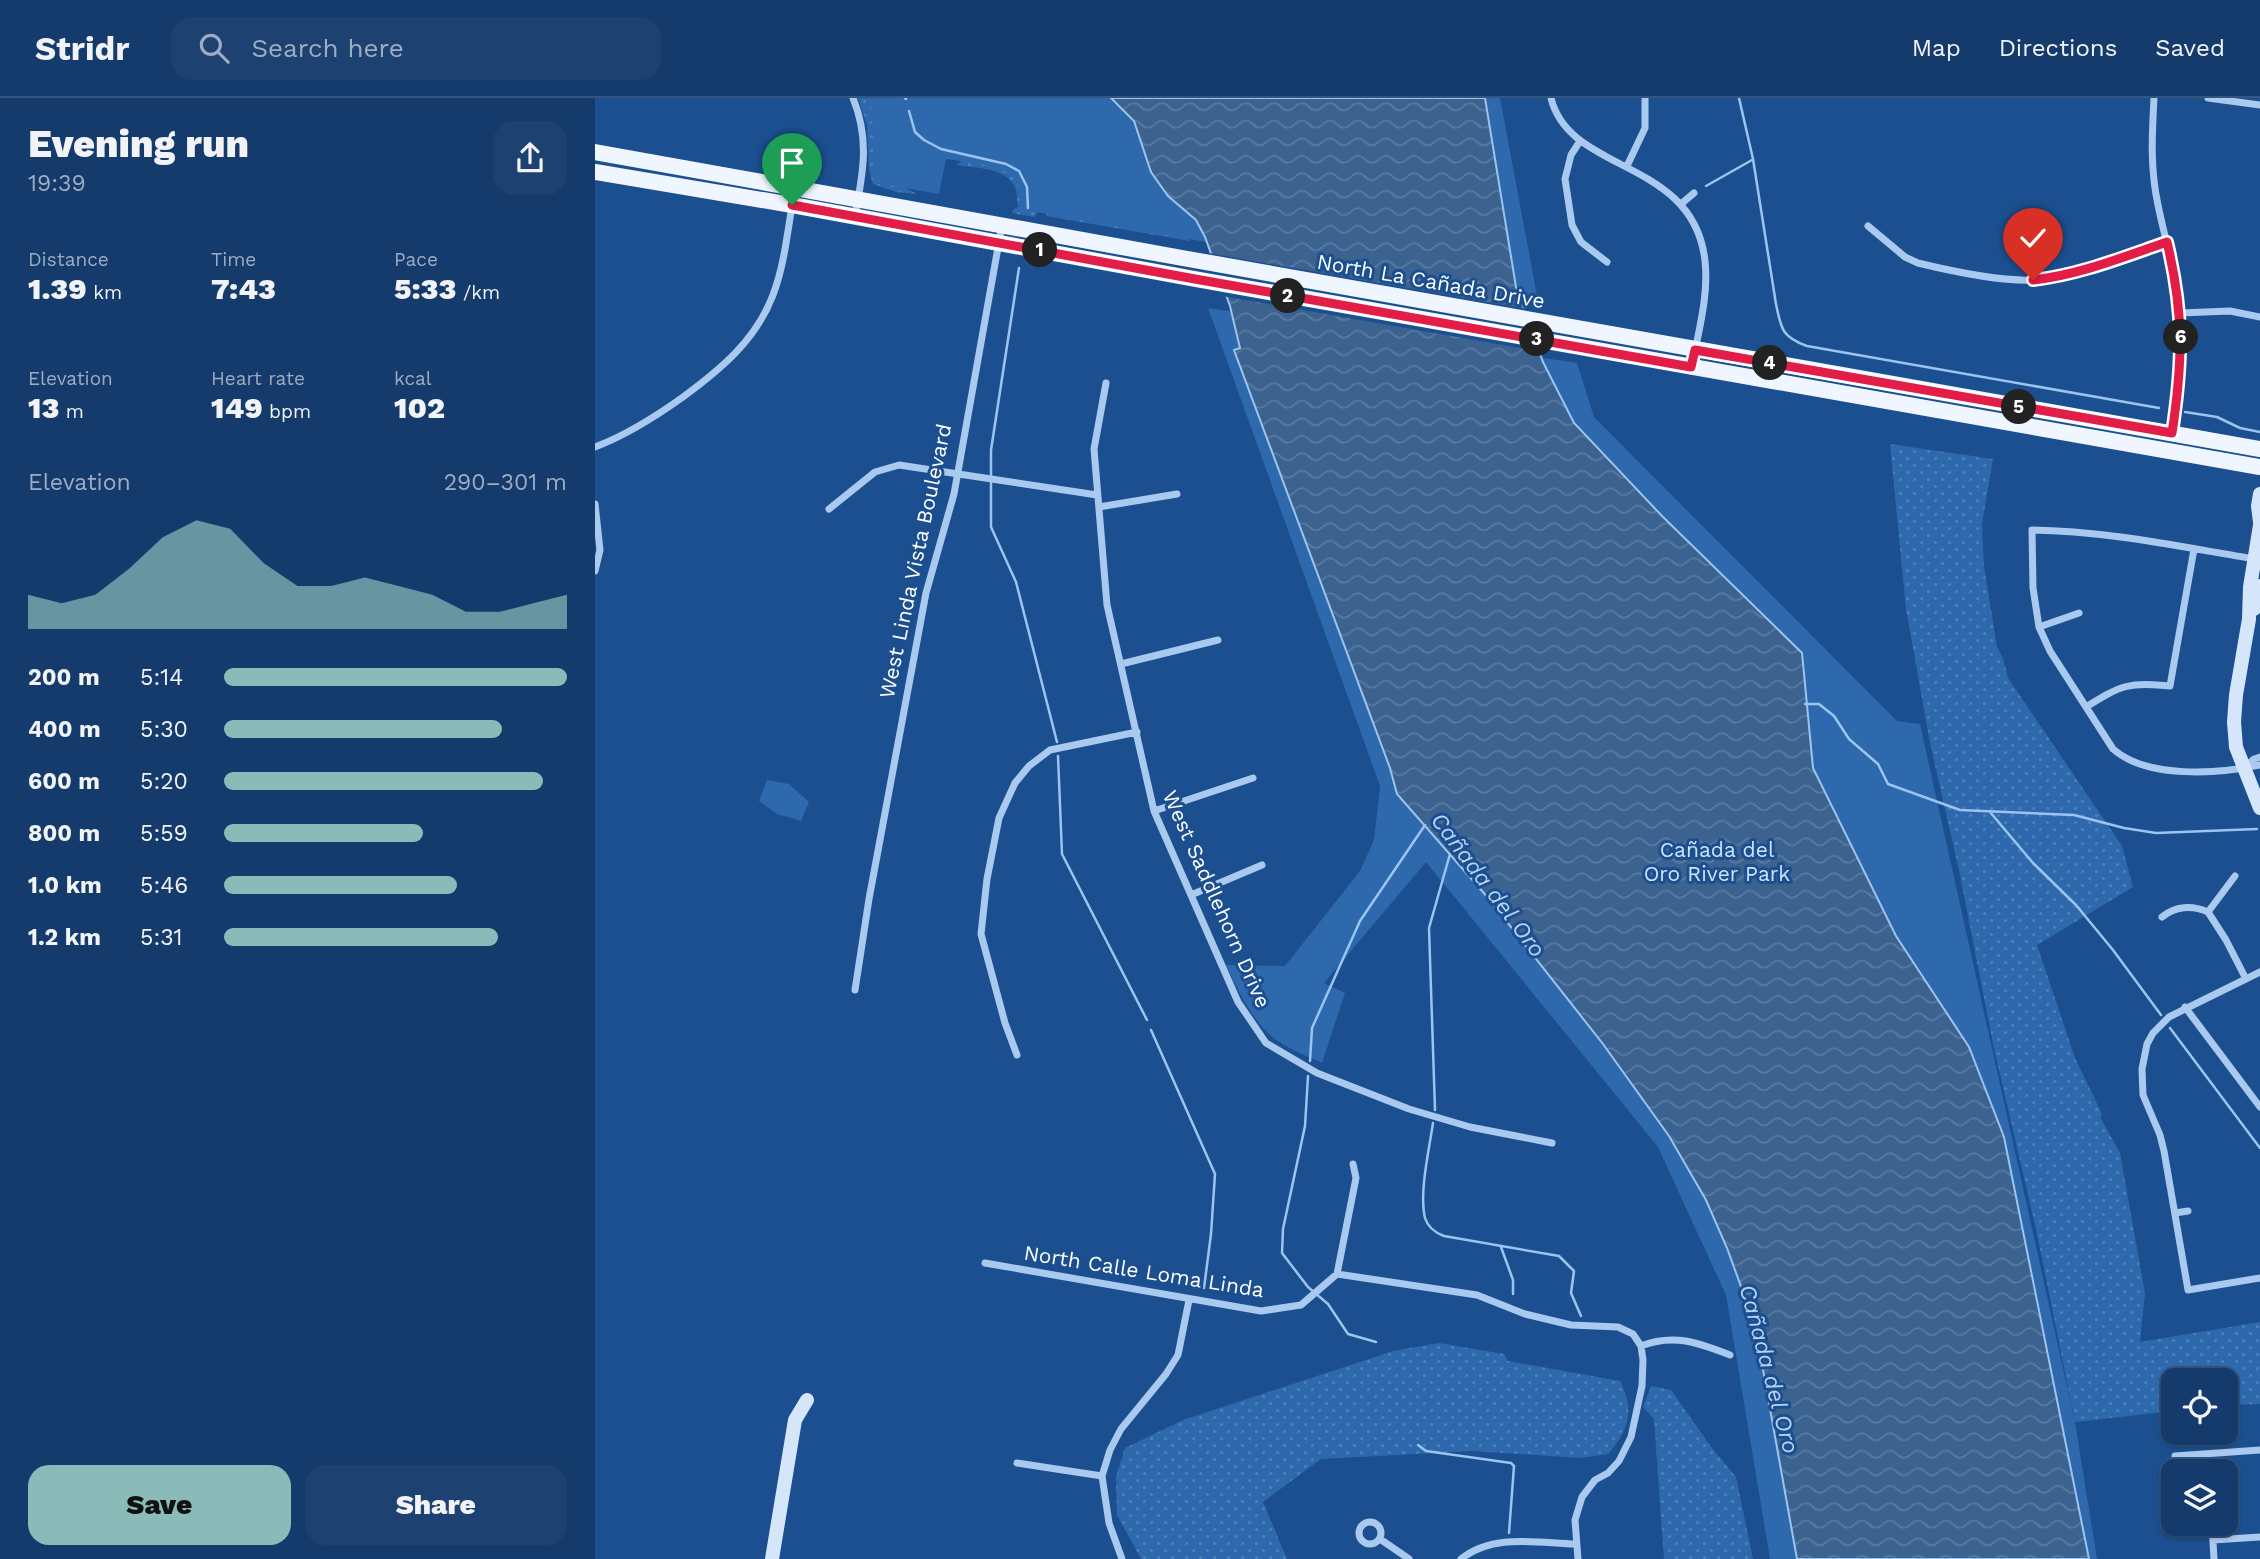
<!DOCTYPE html>
<meta charset="utf-8">
<style>
:root{--surface:#143b6b;--page:#1d4271;--text:#f1f3f6;--muted:#9dadc1;--line:#33557e;--accent:#8bbbb9}
body{margin:0;font-family:"Work Sans",sans-serif;background:var(--page);color:var(--text);height:100vh;display:flex;flex-direction:column;font-size:26px;white-space:nowrap}
*{box-sizing:border-box;margin:0}
p{font-size:23px;color:var(--muted)}
.icon{flex:none;width:38px;height:38px;fill:none;stroke:currentColor;stroke-width:2;stroke-linecap:round;stroke-linejoin:round}
.map{position:relative;flex:1;overflow:hidden}
.sheet{display:flex;flex-direction:column;background:var(--surface);width:595px}
.sheet>*{flex:none}
.buttons{position:absolute;left:1566px;top:1270px;display:grid;gap:14px}
.buttons a{display:grid;place-items:center;width:77px;height:77px;border-radius:14px;background:var(--surface);box-shadow:0 2px 5px #0004,0 0 0 2px var(--line);font-size:35px}
.pin{position:absolute;display:grid;place-items:center;width:60px;height:60px;color:#fff;margin:-72px -30px;border-radius:50% 50% 50% 0;rotate:-45deg;box-shadow:0 0 7px #0007}
.pin .icon{rotate:45deg}
.km{position:absolute;width:35px;height:35px;margin:-18px;border-radius:50%;background:#222;color:#fff;font-size:19px;line-height:35px;text-align:center}
.round{display:grid;place-items:center;flex:none;width:74px;height:74px;border-radius:21px;background:var(--page)}
.head{display:flex;align-items:center;justify-content:space-between;height:119px;padding:0 28px}
h1{font-size:38px;font-weight:800;line-height:52px}
.figures{display:grid;grid-template-columns:repeat(3,1fr);gap:10px;height:119px;padding:7px 28px}
.figures div{display:grid;align-content:center}
.figures b{font-size:30px;font-weight:800}
.figures small{font-size:19px;font-weight:400}
.figures p{font-size:19px}
.chart{height:196px;padding:14px 28px}
.chart p{display:flex;justify-content:space-between}
.chart svg{width:100%;height:126px;margin-top:7px;fill:var(--accent);opacity:.7}
.primary-button{display:flex;gap:14px;margin-top:auto;padding:14px 28px}
.primary-button a{flex:1;height:80px;border-radius:21px;background:var(--accent);color:#111;font-size:28px;font-weight:800;line-height:80px;text-align:center}
.primary-button a+a{background:var(--page);color:var(--text)}
ul{padding:0 28px;list-style:none;font-size:23px}
li{display:grid;grid-template-columns:112px 84px 1fr;align-items:center;height:52px}
li i{height:18px;border-radius:9px;background:var(--accent)}
header{display:flex;align-items:center;gap:42px;box-sizing:border-box;height:98px;padding:0 35px;background:var(--surface);border-bottom:2px solid var(--line)}
header strong{font-size:33px}
nav{display:flex;gap:38px;margin-inline-start:auto;font-size:24px}
.search{width:490px;height:63px;background:var(--page);display:flex;align-items:center;gap:18px;box-sizing:border-box;padding:0 24px;border-radius:21px;color:var(--muted);font-size:26px}
main{display:flex;flex:1;min-height:0}
.map>svg:first-child{display:block}
.grass{fill:url(#grass-dots)}
.park{fill:#2e69ad}
.water{fill:url(#water-waves);stroke:#9cc4f0;stroke-width:2}
.pier{fill:#1b4f8f}
.lines{fill:none;stroke-linecap:round;stroke-linejoin:round}
.stream{stroke:#9cc4f0;stroke-width:2.5}
.street{stroke:#a9c9ee;stroke-width:7}
.secondary{stroke:#d6e6fa;stroke-width:14}
.primary{stroke:#f0f6ff;stroke-width:16}
.route-casing{stroke:#fff;stroke-width:14}
.route{stroke:#e11d48;stroke-width:9}
.labels{text-anchor:middle;dominant-baseline:central;stroke-width:6;stroke-linejoin:round;paint-order:stroke}
.street-label{font-size:21px;fill:#fff;stroke:#1b4f8f}
.park-label{font-size:21px;fill:#cfe3fa;stroke:#1b4f8f}
.water-label{font-size:23px;font-style:italic;fill:#b5d3f5;stroke:#1b4f8f}
</style>
<header>
<strong>Stridr</strong>
<div class="search"><svg class="icon" aria-label="search" viewBox="0 0 24 24"><circle cx="10" cy="10" r="6"/><path d="M15 15l6 6"/></svg>Search here</div>
<nav><a>Map</a><a>Directions</a><a>Saved</a></nav>
</header>
<main>
<section class="sheet">
<div class="head"><div><h1>Evening run</h1><p>19:39</p></div><a class="round"><svg class="icon" aria-label="share" viewBox="0 0 24 24"><path d="M12 15V3M7 8l5-5 5 5M5 13v7h14v-7"/></svg></a></div>
<div class="figures">
<div><p>Distance</p><b>1.39<small> km</small></b></div>
<div><p>Time</p><b>7:43</b></div>
<div><p>Pace</p><b>5:33<small> /km</small></b></div>
</div>
<div class="figures">
<div><p>Elevation</p><b>13<small> m</small></b></div>
<div><p>Heart rate</p><b>149<small> bpm</small></b></div>
<div><p>kcal</p><b>102</b></div>
</div>
<div class="chart"><p><span>Elevation</span>290–301 m</p>
<svg viewBox="0 0 160 44" preserveAspectRatio="none"><path d="M0 44V32L10 35L20 32L30 23L40 12L50 6L60 9L70 21L80 29L90 29L100 26L110 29L120 32L130 38L140 38L150 35L160 32V44z"/></svg>
</div>
<ul>
<li><b>200 m</b>5:14<i style="width:100%"></i></li>
<li><b>400 m</b>5:30<i style="width:81%"></i></li>
<li><b>600 m</b>5:20<i style="width:93%"></i></li>
<li><b>800 m</b>5:59<i style="width:58%"></i></li>
<li><b>1.0 km</b>5:46<i style="width:68%"></i></li>
<li><b>1.2 km</b>5:31<i style="width:80%"></i></li>
</ul>
<div class="primary-button"><a>Save</a><a>Share</a></div>
</section>
<div class="map">
<svg width="1665" height="1461" viewBox="0 0 1665 1461">
<defs>
<pattern id="grass-dots" width="8" height="8" patternUnits="userSpaceOnUse" patternTransform="scale(1.75)"><rect width="8" height="8" fill="#2e69ad"/><path d="M2 2h.1M6 6h.1" fill="none" stroke="#4d80b9" stroke-width="1.8" stroke-linecap="round"/></pattern>
<pattern id="water-waves" width="16" height="10" patternUnits="userSpaceOnUse" patternTransform="scale(1.75)"><rect width="16" height="10" fill="#3c6290"/><path d="M0 5q4-4 8 0t8 0" fill="none" stroke="#597aa1"/></pattern>
</defs>
<rect width="100%" height="100%" fill="#1b4f8f"/>
<path class="grass" d="M263,0H275L305,87L322,96L301,94L278,86L274,72L272,27Z
M382,53H388L449,101L440,119L417,115L418,112L423,109C422,103 422,97 421,92C414,69 380,70 361,67Z
M452,112L589,133L595,143L451,118Z
M1295,346L1398,361L1387,426L1389,468L1402,549L1408,560L1413,580L1527,748L1538,789L1442,847L1480,960L1507,1016L1505,1019L1525,1055L1550,1195L1545,1244L1665,1224V1306L1631,1307V1283H1578V1313L1480,1324L1441,1131L1398,946L1365,777L1335,645L1311,511Z
M844,1245L909,1256L913,1263L1025,1283C1040,1312 1034,1332 1013,1356L985,1360L877,1353L726,1361L668,1404L692,1461H546L522,1417L521,1379L530,1350L588,1322L798,1253Z
M1056,1288L1076,1292L1117,1350L1141,1379L1158,1461H1069L1059,1321L1048,1309Z"/>
<path class="park" d="M271,0H905L943,203L424,111C425,101 426,91 421,83C411,66 370,64 351,61L344,96L282,85L276,7Z
M613,210L982,265L999,319L1302,623L1325,626L1480,1324L1502,1461H1175L1131,1197L1063,1049L831,764L729,885L750,895L727,965C708,956 684,948 670,932C653,914 642,890 631,867L690,868L765,773L779,742L785,688Z
M172,682L194,686L214,704L206,723L182,716L164,703Z"/>
<path class="water" d="M516,0H890L921,189L948,264L979,325L1067,418L1207,555L1218,670L1301,838L1374,949L1409,1039L1494,1461H1202L1160,1227L1132,1150L1111,1102L1074,1038L1008,946L894,801L802,696L795,670L639,252L645,250L635,208L610,139L601,122L573,98L556,74L539,23Z"/>
<path class="pier" d="M613,155L933,211L948,254L627,198Z"/>
<g class="lines">
<path class="stream" d="M310,0L311,1
M1144,0L1158,61L1181,206C1186,231 1187,239 1212,248L1564,310
M314,13L320,34L329,42L346,51L411,66L424,73L432,89L433,110
M1111,88L1157,62
M424,170L396,352V429L421,484L462,644
M1590,314L1622,319L1645,330L1665,334
M1210,606H1224L1239,618L1254,641L1283,666L1293,686L1365,712L1479,717L1529,730L1561,735L1662,731
M463,658L467,756L552,922
M1395,714L1438,765L1481,807L1518,852L1566,917
M1575,930L1665,1050
M556,932L620,1076L616,1136L609,1190
M715,963L717,930L765,823L830,727
M713,978L710,1028L688,1131L687,1155L713,1189L733,1206L753,1236L781,1244
M840,1012L834,830L855,756
M838,1025C834,1052 824,1095 830,1120C833,1130 841,1135 849,1138L964,1158L979,1173L976,1195L986,1218
M906,1149L918,1182V1196
M823,1347L831,1353L916,1365L919,1368L914,1435"/>
<path class="street" d="M258,0C275,42 268,75 260,118
M956,0C974,76 1099,60 1110,163C1114,198 1103,234 1097,269
M1559,0C1557,36 1555,71 1563,107C1570,142 1581,176 1585,212C1589,253 1583,295 1577,335
M1613,0L1665,7
M985,43L976,57L970,81L977,127L986,144L1012,164
M1032,68L1050,30V0
M1086,106L1099,95
M1273,128L1310,159L1323,165C1356,173 1407,184 1441,182C1485,179 1530,158 1572,144
M1585,215L1635,213L1665,219
M511,285L499,351L512,507L559,713L643,904L671,945L722,975L814,1011L875,1029L957,1045
M0,349C32,337 60,319 88,299C126,271 161,242 178,197C189,168 192,137 197,108
M0,406L5,452L0,473
M504,409L582,396
M234,411L280,374L304,367L502,397
M1660,461C1586,449 1512,433 1437,432L1438,490L1444,529L1455,553L1518,651C1552,681 1623,676 1665,667
M1444,529L1484,515
M526,566L623,542
M1491,609C1525,588 1534,583 1575,588L1599,451
M1649,670L1659,661L1665,659
M559,713L658,680
M596,797L667,767
M1613,814L1640,778
M1567,819C1580,808 1597,807 1613,814L1631,842L1651,881
M1665,874L1574,919L1558,935L1552,946L1547,971L1548,997L1565,1037L1569,1053L1593,1192L1665,1180
M260,892L274,801L331,495L359,396L407,127
M1590,909L1665,1009
M422,957L410,925L386,836L392,781L404,720L420,685L434,668L455,652L542,634
M1580,1115L1593,1113
M390,1165L666,1213L706,1207L742,1176L882,1197L930,1216L976,1227L1023,1229L1038,1236L1046,1248L1048,1262L1047,1288L1036,1339L1024,1363L1013,1375L1000,1382L987,1399L980,1422L983,1461
M742,1176L761,1080L758,1066
M1046,1248C1079,1235 1104,1245 1135,1257
M1611,1357L1612,1374
M1580,1358L1665,1352
M422,1365L507,1378
M764 1435a11 11 0 1 1 22 0a11 11 0 1 1-22 0Z
M1617,1426L1619,1461
M785,1441L814,1461
M1618,1442L1665,1439
M527,1461L514,1425L507,1378L515,1352L526,1331L571,1276L583,1257L594,1202
M866,1461C898,1435 942,1445 981,1446"/>
<path class="secondary" d="M1665,396L1663,408L1665,424
M1665,427L1655,489L1654,521L1641,597L1639,624L1641,649L1665,710
M1659,511L1665,488
M177,1461L200,1322L212,1302"/>
<path class="primary" d="M0,54L593,161L1665,351
M0,74L197,107L600,181L1665,369"/>
</g>
<g class="lines">
<g class="route-casing">
<path id="route" d="M197,107L600,181L1096,269L1100,252L1577,335C1588,263 1589,215 1572,144C1528,159 1484,177 1438,182"/>
</g>
<use href="#route" class="route"/>
</g>
<g class="labels">
<g class="street-label">
<text transform="translate(836 183) rotate(10)">North La Cañada Drive</text>
<text transform="translate(320 463) rotate(-78)">West Linda Vista Boulevard</text>
<text transform="translate(622 801) rotate(66)">West Saddlehorn Drive</text>
<text transform="translate(549 1173) rotate(9)">North Calle Loma Linda</text>
</g>
<g class="park-label">
<text x="1122" y="751">Cañada del<tspan x="1122" dy="24">Oro River Park</tspan></text>
</g>
<g class="water-label">
<text transform="translate(893 787) rotate(53)">Cañada del Oro</text>
<text transform="translate(1174 1271) rotate(75)">Cañada del Oro</text>
</g>
</g>
</svg>
<div class="buttons">
<a><svg class="icon" aria-label="locate" viewBox="0 0 24 24"><circle cx="12" cy="12" r="6"/><path d="M12 2v4M12 18v4M2 12h4M18 12h4"/></svg></a>
<a><svg class="icon" aria-label="layers" viewBox="0 0 24 24"><path d="M12 4l9 5-9 5-9-5zM3 14l9 5 9-5"/></svg></a>
</div>
<div class="pin" style="left:197px;top:107px;background:#1e9e55"><svg class="icon" aria-label="arrive" viewBox="0 0 24 24"><path d="M6 21V4h12l-3 4 3 4H6"/></svg></div>
<div class="pin" style="left:1438px;top:182px;background:#d93025"><svg class="icon" aria-label="check" viewBox="0 0 24 24"><path d="M5 12l5 5 9-10"/></svg></div>
<b class="km" style="left:445px;top:152px">1</b>
<b class="km" style="left:693px;top:198px">2</b>
<b class="km" style="left:942px;top:241px">3</b>
<b class="km" style="left:1175px;top:265px">4</b>
<b class="km" style="left:1424px;top:309px">5</b>
<b class="km" style="left:1586px;top:239px">6</b>
</div>
</main>
